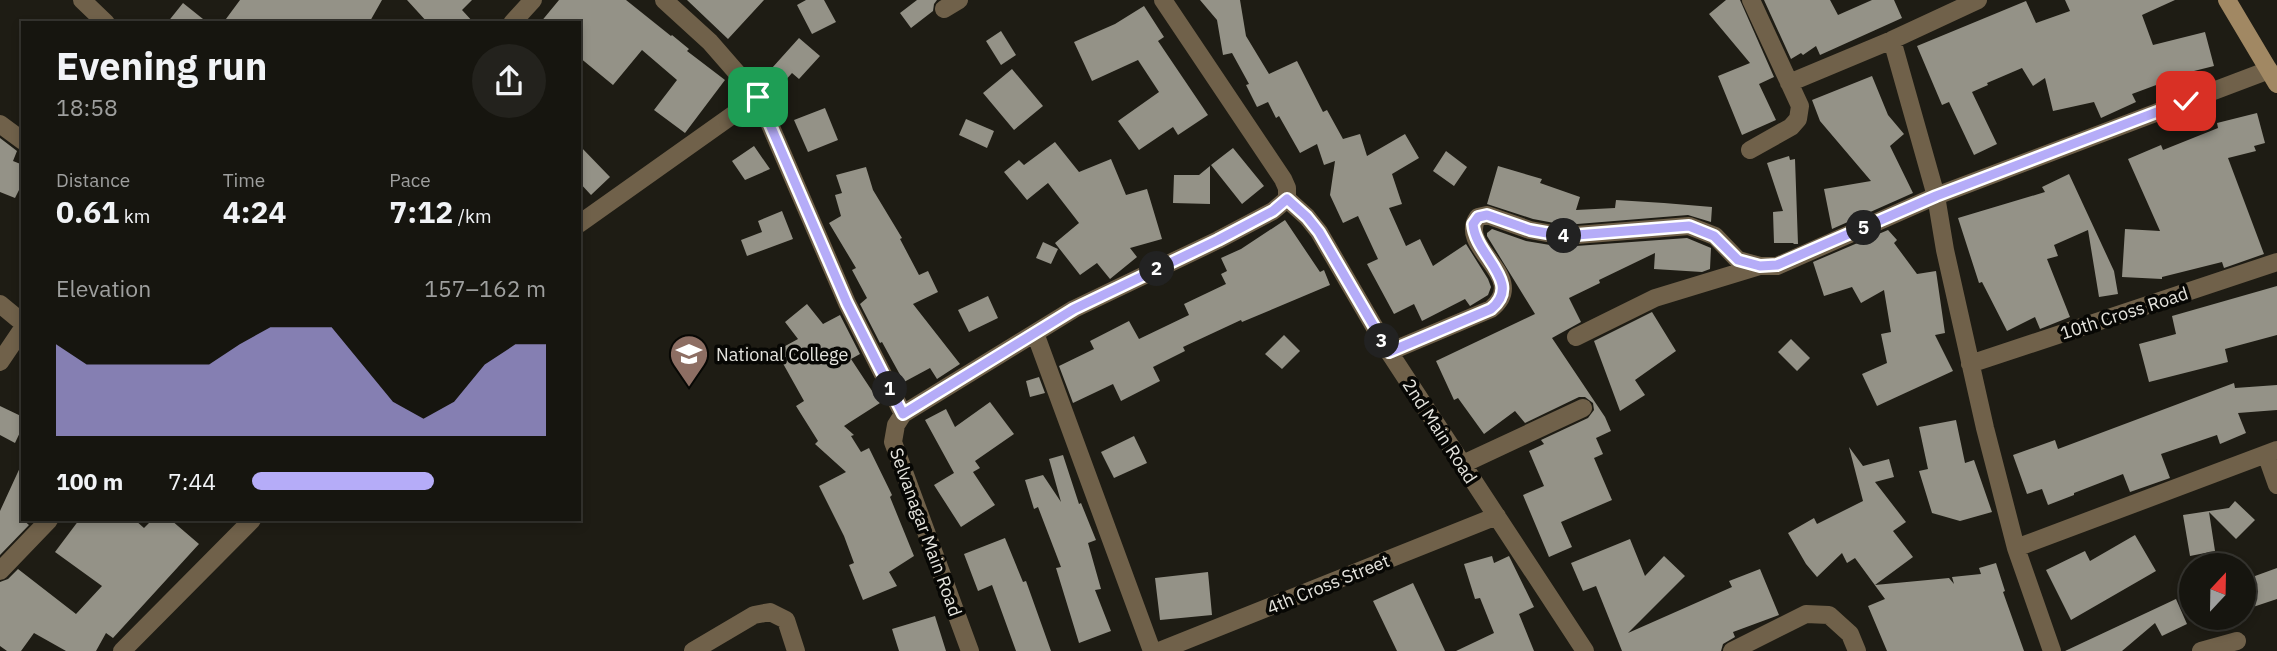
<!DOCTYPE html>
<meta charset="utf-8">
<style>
:root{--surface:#16150f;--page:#23221d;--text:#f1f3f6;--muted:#9e9f9e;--line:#35342f;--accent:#b5acf8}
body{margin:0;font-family:"IBM Plex Sans",sans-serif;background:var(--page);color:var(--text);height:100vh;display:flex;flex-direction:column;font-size:26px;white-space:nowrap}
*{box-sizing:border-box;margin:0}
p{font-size:23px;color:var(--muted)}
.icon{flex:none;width:38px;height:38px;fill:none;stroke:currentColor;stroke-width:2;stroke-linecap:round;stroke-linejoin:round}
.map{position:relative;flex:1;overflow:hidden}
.details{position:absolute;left:21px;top:21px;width:560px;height:500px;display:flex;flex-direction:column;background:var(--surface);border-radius:0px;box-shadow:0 4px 10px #0003,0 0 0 2px var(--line)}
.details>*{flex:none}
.needle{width:46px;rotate:22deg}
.tools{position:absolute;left:2179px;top:553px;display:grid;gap:14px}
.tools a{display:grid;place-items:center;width:77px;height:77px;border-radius:50%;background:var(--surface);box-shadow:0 4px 10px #0003,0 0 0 2px var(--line);font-size:35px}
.pin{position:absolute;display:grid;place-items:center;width:60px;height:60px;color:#fff;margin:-30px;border-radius:14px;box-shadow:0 4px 10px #0006}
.km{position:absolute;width:35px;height:35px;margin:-18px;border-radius:50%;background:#222;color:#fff;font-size:19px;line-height:35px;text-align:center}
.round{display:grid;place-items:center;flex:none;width:74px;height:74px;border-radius:37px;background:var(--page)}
.head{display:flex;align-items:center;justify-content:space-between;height:119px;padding:0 35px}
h1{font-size:38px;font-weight:800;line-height:52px}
.metrics{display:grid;grid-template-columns:repeat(3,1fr);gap:10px;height:119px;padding:7px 35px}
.metrics div{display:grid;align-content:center}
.metrics b{font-size:30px;font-weight:800}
.metrics small{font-size:19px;font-weight:400}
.metrics p{font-size:19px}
.chart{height:196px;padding:14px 35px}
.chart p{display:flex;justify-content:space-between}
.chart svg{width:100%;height:126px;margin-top:7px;fill:var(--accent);opacity:.7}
ul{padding:0 35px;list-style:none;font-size:23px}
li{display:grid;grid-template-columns:112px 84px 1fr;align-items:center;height:52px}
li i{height:18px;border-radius:9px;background:var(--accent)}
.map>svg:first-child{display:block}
.building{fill:#949287}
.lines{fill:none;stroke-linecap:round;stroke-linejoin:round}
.street{stroke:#70614a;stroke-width:18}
.secondary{stroke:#a18863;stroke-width:18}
.route-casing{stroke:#fff;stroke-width:14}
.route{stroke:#b5acf8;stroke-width:9}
.labels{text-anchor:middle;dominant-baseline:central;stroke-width:7;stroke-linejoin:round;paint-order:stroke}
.street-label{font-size:18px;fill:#e5e4de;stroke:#070704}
.poi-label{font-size:18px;fill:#e5e4de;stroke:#070704;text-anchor:start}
</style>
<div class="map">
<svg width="2277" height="651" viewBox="0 0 2277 651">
<rect width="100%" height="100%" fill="#1e1c14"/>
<path class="building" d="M240,0H382L369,23H223Z
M407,0H472L462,10L474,23H428Z
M559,0H626L671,36L672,35L689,49L687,51L725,80L685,133L654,110L677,80L642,50L613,85L579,57V23H540Z
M687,0H764L728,39Z
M806,0H824L836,22L812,34L797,5Z
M917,0H937L934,4L933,11L911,28L900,13Z
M1200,0H1240L1246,36L1269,74L1297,61L1323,112L1327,110L1343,139L1360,134L1367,156L1405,134L1419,158L1392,174L1402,204L1389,208L1406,246L1420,239L1433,266L1466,244L1488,279L1491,287L1488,295L1470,306L1465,299L1422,321L1414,304L1394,314L1367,264L1378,259L1358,216L1343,223L1330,195L1335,161L1324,165L1317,144L1300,153L1279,116L1276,118L1268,102L1257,107L1246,85L1249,84L1232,53L1223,55L1217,20Z
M1726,0H1740L1774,77L1759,84L1776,120L1742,135L1718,76L1750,63L1709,14Z
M1764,0H1830L1838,15L1872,0H1894L1902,18L1820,55L1816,46L1803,55L1801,53L1791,59Z
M2065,0H2175L2142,15L2153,45L2205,32L2214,66L2166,78L2167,81L2132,94L2136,102L2101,118L2094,102L2053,111L2045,78L2033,86L2022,68L1987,83L1988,85L1972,92L1997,144L1974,155L1949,102L1942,105L1917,46L2026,1L2036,23L2070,11Z
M183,3L208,23H167Z
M1144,6L1164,37L1158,41L1208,115L1178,135L1173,127L1139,150L1118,121L1159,92L1138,60L1092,81L1074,42L1115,24Z
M1001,31L1016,55L1001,65L986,41Z
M799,38L820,56L799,79L792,73L776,91L763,78Z
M1012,69L1043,106L1014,130L983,93Z
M1872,76L1888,115L1904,134L1890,146L1913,193L1832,229L1824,189L1871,181L1820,121L1812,100Z
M825,108L838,140L808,152L794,120Z
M2257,113L2265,143L2254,146L2256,151L2228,158L2264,254L2224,268L2222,262L2162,277V279L2122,277L2125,229L2160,231L2128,159L2161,145L2163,150L2218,128L2217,123Z
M966,119L994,131L987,148L959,135Z
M0,138L17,151L13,161L23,165V182L15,198L0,192Z
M1055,142L1079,172L1111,159L1126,195L1147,189L1162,239L1130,248L1137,257L1110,279L1097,263L1080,275L1055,243L1079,223L1048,183L1027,200L1004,172L1019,160L1024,165Z
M579,145L610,177L591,195L579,182Z
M754,146L770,169L745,180L732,161Z
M1233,148L1264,186L1242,204L1211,165Z
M1446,151L1467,167L1454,186L1433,171Z
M1789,156L1790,160L1795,159L1798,244H1794L1793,243H1774L1773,212L1783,211L1767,163Z
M1210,166V204L1173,203L1174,175H1199Z
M1498,166L1542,179L1540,183L1580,197L1576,210L1615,208L1616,200L1664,203L1712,207L1711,222L1688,215L1565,225L1533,219L1487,204Z
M866,167L873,190L902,238L900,239L919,275L928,271L938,292L913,304L960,364L937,379L930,368L904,382L882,342L880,343L860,304L867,298L852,270L856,268L829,223L841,216L835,195L842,193L836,175Z
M2069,174L2114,271L2118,294L2099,297L2088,230L2054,245L2058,256L2047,259L2070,317L2040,329L2035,317L2007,331L1982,282L1979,283L1958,218L2045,192L2042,187Z
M782,211L793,239L747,256L741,240L762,232L758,221Z
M1285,220L1320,272L1324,270L1330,285L1242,322L1241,320L1183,347L1185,351L1153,367L1160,381L1121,401L1113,384L1073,403L1059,366L1094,349L1090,341L1129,321L1139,339L1189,315L1184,304L1226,284L1221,274L1227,271L1221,258L1241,249Z
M1492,229L1526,241L1562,247L1687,238L1711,248L1710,269L1702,272L1654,269L1655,253L1599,280L1600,283L1569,298L1581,322L1552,338L1605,417L1611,431L1596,438L1603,454L1594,458L1612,500L1561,522L1572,547L1549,557L1523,495L1544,486L1529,451L1544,444L1541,440L1588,418L1594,410L1593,403L1585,397H1579L1525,423L1515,411L1484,434L1458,398L1454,400L1436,361L1535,314L1487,236V233Z
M1888,230L1897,240L1894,243L1917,274L1936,271L1945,333L1935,335L1953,371L1877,406L1862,374L1887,363L1881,334L1891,332L1884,290L1861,303L1852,287L1824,296L1813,262Z
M1043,242L1058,249L1051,264L1036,258Z
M2277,286V335L2225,349L2228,362L2149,382L2139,344L2176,334L2172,316Z
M988,296L998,318L969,332L958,310Z
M807,304L823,324L840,315L860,354L851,359L880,403L844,426L854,435L851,436L861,452L869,448L892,495L890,497L914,556L889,572L897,586L863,600L849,565L854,563L844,536L819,486L846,472L815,444L818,441L796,406L804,401L776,351L798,339L785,322Z
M1652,312L1676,351L1635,380L1645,395L1620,411L1594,341Z
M1284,335L1300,351L1282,369L1265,354Z
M1791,339L1810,358L1797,371L1778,352Z
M1039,377L1045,393L1030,397L1026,381Z
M2234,383L2235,388L2277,385V410L2238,413L2246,433L2220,444L2217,435L2161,454L2170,478L2130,492L2123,474L2074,493V495L2048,505L2042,489L2027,494L2013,455L2055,440L2058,449Z
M990,402L1014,434L975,461L980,468L973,472L995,505L961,527L934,485L954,473L925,420L946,409L955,427Z
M0,406L23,417V426L15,443L0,435Z
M1956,420L1965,463L1974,460L1992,512L1960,521L1932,513L1919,471L1928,469L1919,427Z
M1134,436L1147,463L1114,478L1101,452Z
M1849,447L1863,466L1889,459L1894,477L1875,482L1906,522L1893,531L1913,557L1875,585L1949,578L1954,584L1952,577L1981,574L1979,568L1996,563L2005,591L2003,592L2024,651H1887L1868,606L1885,599L1855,558L1847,563L1842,553L1817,577L1806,564L1788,533L1814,518L1817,524L1863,501Z
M1063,455L1079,504L1081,503L1096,540L1088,543L1101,589L1095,590L1111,631L1079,643L1056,568L1061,567L1038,507L1034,509L1025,480L1043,475L1061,502L1049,459Z
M23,461V520L29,525L0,555V511Z
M2235,501L2255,520L2236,539L2209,512L2215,551L2190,556L2183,515L2229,508Z
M79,520H135L144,528L152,520H171L199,544L113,638L106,633L96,651H66L34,633L21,651H7L0,646V582L8,579L18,569L76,614L102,586L55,552Z
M2135,535L2156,571L2071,620L2046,570L2085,551L2090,561Z
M1005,538L1023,582L1026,581L1051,651H1016L992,585L978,591L964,554Z
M1630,539L1645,576L1664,556L1685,576L1628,633L1732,587L1729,581L1760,569L1779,615L1733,632L1735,637L1723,644L1721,651H1622L1596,586L1583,591L1571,563Z
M1492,556L1494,563L1509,556L1534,607L1519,614L1534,651H1456L1494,633L1480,598L1475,599L1464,564Z
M2277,568V599L2244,610V580Z
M1208,572L1212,615L1160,620L1155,578Z
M1413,583L1445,651H1397L1373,601Z
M2176,599L2187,624L2162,636L2155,623L2122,651H2065Z
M935,616L946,651H899L892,629Z"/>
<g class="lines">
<path class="street" d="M82,0L106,23
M664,0L710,42L758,97L847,303L903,414
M1163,0L1283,179L1287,188V199
M1978,0L1892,40L1936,196L1945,250L1985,428L2016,548L2052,651
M944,9L959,0
M512,23L533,0
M1789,83L1892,40
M0,124L23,141
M1750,150L1791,127L1798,119L1800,106L1751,0
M1287,199L1307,217L1319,232L1389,352L1585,651
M579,224L758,97
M0,304L23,323
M1035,333L1152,651
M1576,337L1655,298L1760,266
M1389,352L1491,309C1531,277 1456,248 1478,217L1487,215L1530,230L1564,236L1689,226L1715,236L1738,260L1760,266H1777L1936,196L2269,70
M0,362L23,328
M1970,364L2277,262
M2266,454L2277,485
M1463,464L1583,408
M2016,548L2277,450
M0,571L49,520
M122,651L252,520
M693,651L754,615L770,612L786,620L796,651
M970,651L893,442L896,425L903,414L1074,309L1218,240L1273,211L1287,199
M1159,651L1497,516
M1732,651L1806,614L1829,615L1850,634L1857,651
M2201,651L2237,641"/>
<path class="secondary" d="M2227,0L2277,84"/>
</g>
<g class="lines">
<g class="route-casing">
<path id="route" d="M758,97L847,303L903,414L1074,309L1218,240L1273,211L1287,199L1307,217L1319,232L1389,352L1491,309C1524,282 1475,256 1473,224L1478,217L1487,215L1530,230L1564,236L1689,226L1714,236L1738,260L1760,266L1777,265L1936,196L2186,101"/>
</g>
<use href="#route" class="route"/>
</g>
<defs>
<g id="university-pin" transform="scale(2.0125)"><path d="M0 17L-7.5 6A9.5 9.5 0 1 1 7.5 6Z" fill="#8d6e63" stroke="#070704"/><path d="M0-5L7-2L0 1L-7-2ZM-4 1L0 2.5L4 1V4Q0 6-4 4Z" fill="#fff"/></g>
</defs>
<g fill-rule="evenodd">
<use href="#university-pin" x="689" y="354"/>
</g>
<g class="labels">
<g class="street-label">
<text transform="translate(2124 313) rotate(-18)">10th Cross Road</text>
<text transform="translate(1440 431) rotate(57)">2nd Main Road</text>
<text transform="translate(926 532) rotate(70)">Selvanagar Main Road</text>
<text transform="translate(1328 584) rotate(-22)">4th Cross Street</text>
</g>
<g class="poi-label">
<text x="716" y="354">National College</text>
</g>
</g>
</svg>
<div class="tools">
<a><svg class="needle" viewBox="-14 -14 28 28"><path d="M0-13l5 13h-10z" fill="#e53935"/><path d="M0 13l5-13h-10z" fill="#9e9f9e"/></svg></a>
</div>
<div class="pin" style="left:758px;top:97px;background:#1e9e55"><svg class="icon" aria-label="arrive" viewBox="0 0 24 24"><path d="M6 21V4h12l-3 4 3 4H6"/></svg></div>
<div class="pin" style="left:2186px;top:101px;background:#d93025"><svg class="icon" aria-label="check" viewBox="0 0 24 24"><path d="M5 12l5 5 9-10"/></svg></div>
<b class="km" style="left:890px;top:389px">1</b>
<b class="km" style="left:1157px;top:269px">2</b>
<b class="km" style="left:1382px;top:341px">3</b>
<b class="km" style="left:1564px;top:236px">4</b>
<b class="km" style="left:1864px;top:228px">5</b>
<section class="details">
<div class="head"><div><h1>Evening run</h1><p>18:58</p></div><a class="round"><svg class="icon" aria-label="share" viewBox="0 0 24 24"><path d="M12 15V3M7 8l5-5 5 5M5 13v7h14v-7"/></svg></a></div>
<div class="metrics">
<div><p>Distance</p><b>0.61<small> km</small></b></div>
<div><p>Time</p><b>4:24</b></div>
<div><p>Pace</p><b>7:12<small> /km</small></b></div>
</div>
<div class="chart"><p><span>Elevation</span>157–162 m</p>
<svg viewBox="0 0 160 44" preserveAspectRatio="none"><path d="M0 44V12L10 19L20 19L30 19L40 19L50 19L60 12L70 6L80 6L90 6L100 19L110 32L120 38L130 32L140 19L150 12L160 12V44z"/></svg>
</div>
<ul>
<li><b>100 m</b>7:44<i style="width:62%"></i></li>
</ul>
</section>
</div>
